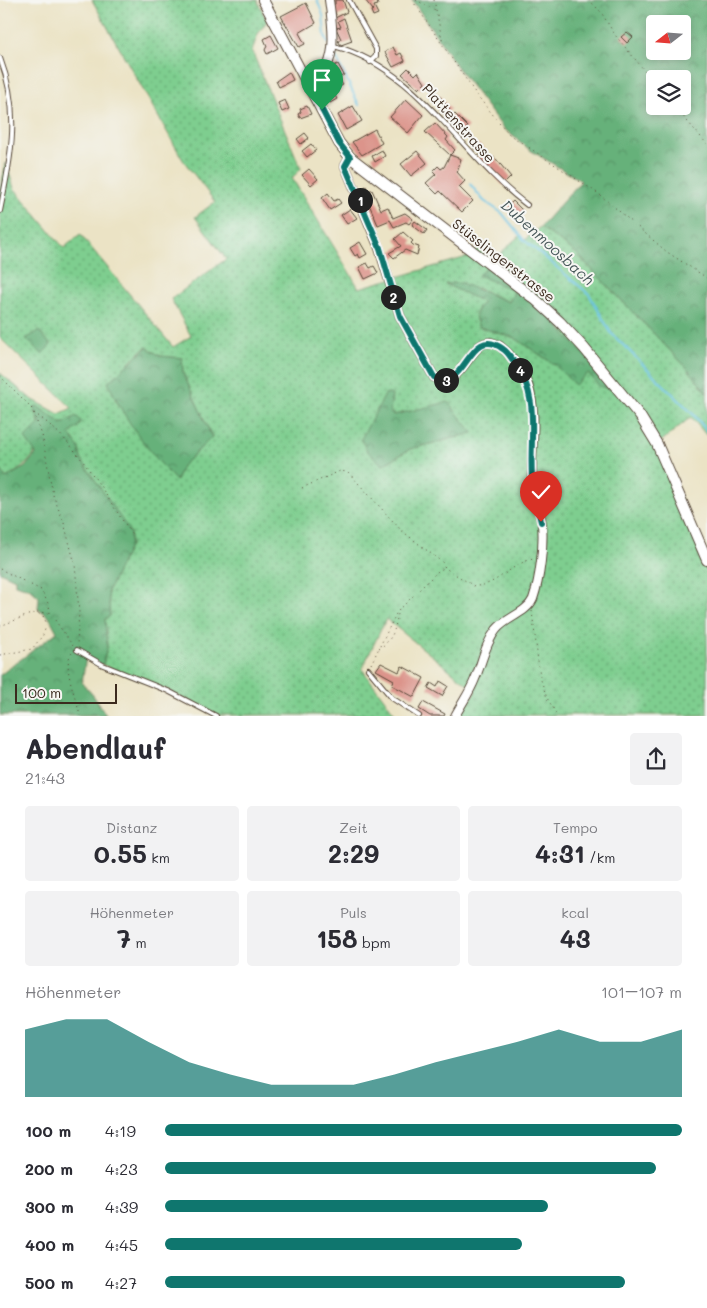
<!DOCTYPE html>
<html lang="de">
<meta charset="utf-8">
<style>
:root{--surface:#fff;--page:#f2f2f3;--text:#2b2b33;--muted:#7c7c81;--accent:#0f766e}
body{margin:0;font-family:Mali,sans-serif;background:var(--page);color:var(--text);height:100vh;display:flex;flex-direction:column;font-size:19px;white-space:nowrap}
*{box-sizing:border-box;margin:0}
p{font-size:16px;color:var(--muted)}
.icon{flex:none;width:28px;height:28px;fill:none;stroke:currentColor;stroke-width:2;stroke-linecap:round;stroke-linejoin:round}
.map{position:relative;height:716px;overflow:hidden}
.drawer{display:flex;flex-direction:column;background:var(--surface);flex:1}
.drawer>*{flex:none}
.needle{width:32px;rotate:253deg}
.controls{position:absolute;left:646px;top:15px;display:grid;gap:10px}
.controls a{display:grid;place-items:center;width:45px;height:45px;border-radius:5px;background:var(--surface);box-shadow:0 2px 8px #0003;font-size:25px}
.scale{position:absolute;left:15px;bottom:12px;width:102px;box-sizing:border-box;padding-left:5px;border:2px solid #3b2a1e;border-top:0;font-size:14px;line-height:18px;white-space:nowrap;color:#3b2a1e;-webkit-text-stroke:4px #f6f6f2;paint-order:stroke}
.pin{position:absolute;display:grid;place-items:center;width:42px;height:42px;color:#fff;margin:-51px -21px;border-radius:50% 50% 50% 0;rotate:-45deg;box-shadow:0 0 5px #0007}
.pin .icon{rotate:45deg}
.km{position:absolute;width:25px;height:25px;margin:-12px;border-radius:50%;background:#222;color:#fff;font-size:14px;line-height:25px;text-align:center}
.round{display:grid;place-items:center;flex:none;width:52px;height:52px;border-radius:5px;background:var(--page)}
.head{display:flex;align-items:center;justify-content:space-between;height:85px;padding:0 25px}
h1{font-size:28px;font-weight:800;line-height:38px}
.stats{display:grid;grid-template-columns:repeat(3,1fr);gap:8px;height:85px;padding:5px 25px}
.stats div{display:grid;align-content:center;border-radius:5px;background:var(--page);text-align:center}
.stats b{font-size:25px;font-weight:800}
.stats small{font-size:14px;font-weight:400}
.stats p{font-size:14px}
.chart{height:140px;padding:10px 25px}
.chart p{display:flex;justify-content:space-between}
.chart svg{width:100%;height:90px;margin-top:5px;fill:var(--accent);opacity:.7}
ul{padding:0 25px;list-style:none;font-size:16px}
li{display:grid;grid-template-columns:80px 60px 1fr;align-items:center;height:38px}
li i{height:12px;border-radius:6px;background:var(--accent)}
.map>svg:first-child{display:block}
.grass{fill:url(#grass-dots);stroke:#5c7c56;fill-rule:evenodd}
.forest{fill:url(#forest-crowns);stroke:#506e4c;fill-rule:evenodd}
.lines{fill:none;stroke-linecap:round;stroke-linejoin:round}
.stream{stroke:#68c4e6;stroke-width:2}
.building{fill:#dc948b}
.lane-casing{stroke:#554637;stroke-width:6}
.street-casing{stroke:#554637;stroke-width:10}
.secondary-casing{stroke:#554637;stroke-width:12}
.path{stroke:#554637;stroke-width:1;stroke-dasharray:1 4;stroke-linecap:butt}
.lane{stroke:#fff;stroke-width:4}
.street{stroke:#fff;stroke-width:8}
.secondary{stroke:#fff;stroke-width:10}
.route-casing{stroke:#fff;stroke-width:10}
.route{stroke:#0f766e;stroke-width:6}
.labels{text-anchor:middle;dominant-baseline:central;stroke-width:4;stroke-linejoin:round;paint-order:stroke}
.street-label{font-size:14px;fill:#3b2a1e;stroke:#f6f6f2}
.water-label{font-size:15px;font-style:italic;fill:#48585a;stroke:#f6f6f2}
</style>
<div class="map">
<svg width="707" height="716" viewBox="0 0 707 716">
<defs>
<pattern id="grass-dots" width="8" height="8" patternUnits="userSpaceOnUse" patternTransform="scale(1.25)"><rect width="8" height="8" fill="#7ece8f"/><path d="M2 2h.1M6 6h.1" fill="none" stroke="#68a774" stroke-width="1.8" stroke-linecap="round"/></pattern>
<pattern id="forest-crowns" width="20" height="18" patternUnits="userSpaceOnUse" patternTransform="scale(1.25)"><rect width="20" height="18" fill="#66b17a"/><path d="M2 6a3 3 0 1 1 6 0M12 15a3 3 0 1 1 6 0" fill="none" stroke="#559063"/></pattern>
</defs>
<rect width="100%" height="100%" fill="#f6f6f2"/>
<filter id="ink" filterUnits="userSpaceOnUse"><feTurbulence type="fractalNoise" baseFrequency=".02" numOctaves="2"/><feDisplacementMap in="SourceGraphic" scale="10" xChannelSelector="R" yChannelSelector="G"/><feConvolveMatrix kernelMatrix="1 2 1 2 8 2 1 2 1" color-interpolation-filters="sRGB"/></filter>
<filter id="wash" filterUnits="userSpaceOnUse"><feTurbulence type="fractalNoise" baseFrequency=".0096" numOctaves="4" result="noise"/><feDisplacementMap in="SourceGraphic" scale="20" xChannelSelector="R" yChannelSelector="G"/><feGaussianBlur stdDeviation="1.12" result="paint"/><feColorMatrix in="noise" values="0 0 0 0 0 0 0 0 0 0 0 0 0 0 0 0 0 1.4 0 .05"/><feComposite in="paint" operator="in"/></filter>
<g filter="url(#wash)">
<rect width="100%" height="100%" fill="#ebe3c5"/>
<path class="grass" d="M92,0H257L267,21L258,34L252,51L301,169L292,178L359,288L467,257L478,249L493,260L520,235L525,240L540,227L575,252L688,369L707,393V436L691,417L658,444L707,560V715H459L476,691L386,619L362,669L396,715H216L168,691L103,665L107,647L105,619L110,616L108,591L130,545V533L81,459C76,433 55,420 34,407C48,442 37,460 6,478L0,469V373L30,398L59,414L72,408L0,338V191L6,163L14,188L64,248L80,234L173,347L191,336L171,299L226,259L195,217L215,202L183,160ZM487,267L564,330L575,385L555,365L515,338L479,327C473,316 474,311 483,302L446,284L479,289L509,302L515,291L479,275ZM146,347L160,356L182,358L183,373L212,437L182,466L176,480L143,441L115,399L129,362ZM386,393L390,414L394,415L415,410L458,437L410,449L383,465Z"/>
<path class="forest" d="M412,0H707V393L688,369L575,252L540,227L581,181L530,150L503,128L460,71ZM655,24H682V51H655ZM655,79H682V106H655Z
M487,267L549,316L613,387L611,390L599,386L588,373L575,385L555,365L515,338L479,327C473,315 475,311 483,302L445,284L461,283L509,302L515,291L478,275Z
M39,331L51,345L42,354L26,339Z
M147,347L160,356L182,358L183,373L212,437L182,466L176,481C149,451 123,419 108,382Z
M386,393L392,395L390,413L394,415L448,402L473,433L410,449L383,465L367,451L361,439Z
M37,406L62,424L76,416L81,421L79,426L69,434L79,448L81,459L130,532V545L108,591L110,616L105,619L107,647L103,665L86,657L82,683L93,695L106,715H0V675L57,632L49,617L38,608L39,597L29,588L15,584V579L0,572V469L6,478L25,467L36,454L25,438L40,423L34,407Z"/>
<g class="lines">
<path class="stream" d="M317,0L323,15L325,36L328,43
M335,55L359,105
M470,184L484,201L502,213L524,240L589,294L611,333L694,415L707,431"/>
</g>
<g id="blocks">
<path class="building" d="M335,0H343L347,12L335,18L334,16L336,15L333,5L335,4Z
M365,0H376L378,5L374,6L378,14L373,16L371,11L373,10Z
M306,3L316,23L299,33L305,44L299,47L281,16Z
M344,18L352,41L341,45L338,41L341,39L336,28L341,27L338,21Z
M627,32L633,37L627,43L621,37Z
M271,35L278,48L267,54L265,50L267,46L264,39Z
M393,47L397,55L401,53L405,61L393,67L385,52Z
M338,64L344,75L338,78L332,67Z
M408,68L415,75L418,72L425,83L419,89L402,74Z
M289,72L293,80L279,87L276,81Z
M339,79L343,85L332,91L337,99L330,103L324,94L327,92L324,87Z
M437,93L450,109L445,115L434,101L433,97Z
M406,99L423,115L408,133L390,117Z
M285,100L289,109L282,112L278,103Z
M307,106L311,114L300,118L298,114L301,112L300,109Z
M353,106L362,121L346,130L338,115Z
M455,114L468,127L461,133L450,118Z
M435,123L448,137L446,140L455,150L450,155L425,132Z
M375,129L382,143L362,155L352,142Z
M305,133L309,138L301,144L297,139Z
M311,144L316,150L307,157L302,151Z
M478,144L486,151L485,154L489,158L491,156L496,159L511,177L503,185L477,157L481,154L473,148Z
M382,150L385,156L375,162L372,156Z
M417,151L427,163L411,176L401,164Z
M450,155L461,159L457,172L465,181L459,187L473,201L462,212L440,191L437,194L426,183L436,174L433,171L438,166L441,169L444,167Z
M309,169L318,179L311,185L302,175Z
M366,186L368,190H372L381,210L388,207L393,218L405,213L413,219L409,224L406,222L394,227L390,220L378,225L362,188Z
M328,193L334,201L338,199L341,203L330,210L322,198Z
M513,201L524,212L519,217L508,206Z
M350,209L357,218L347,224L341,215Z
M415,221L427,230L424,234L412,225Z
M403,232L413,241L411,243L413,245L419,247L417,255L405,250L394,258L389,253L401,246L395,239Z
M360,242L367,254L360,258L358,254L355,256L350,248Z
M367,263L370,268L374,266L378,273L365,279L359,267Z
M381,663L399,672L402,666L424,678L414,697L392,685L394,680L376,670Z
M440,681L448,686L442,696L428,688L431,683L437,687Z
M423,702L445,714L444,716H430L419,709Z"/>
</g>
</g>
<g filter="url(#ink)">
<use href="#blocks" fill-opacity="0" stroke="#554637" stroke-width="1"/>
<g class="lines">
<g class="lane-casing">
<path id="lane" d="M349,0L376,49V56L370,62
M334,46C420,69 460,155 527,205
M0,58C21,113 11,156 0,211
M77,650L103,665L168,691L216,716
M368,669L392,698L419,716"/>
</g>
<g class="street-casing">
<path id="street" d="M309,86C340,69 333,28 329,0
M350,157L345,166L379,248L400,316L434,377C466,394 470,326 500,346C511,354 524,372 528,385C538,414 531,446 532,476C533,492 539,508 542,524C544,545 540,579 533,599C527,613 505,618 496,630C485,644 482,663 475,679C470,692 462,703 455,716"/>
</g>
<g class="secondary-casing">
<path id="secondary" d="M263,0L339,143L350,157L536,300L560,322L584,348L640,416L657,444L707,560"/>
</g>
<path class="path" d="M412,0L478,97L510,135L599,194L667,252L707,278
M416,0L435,10
M434,0L443,44
M589,0L601,12L615,35L655,83
M674,106L707,144
M0,376L31,407L42,435L53,495L64,523L75,564L79,612L77,644
M34,413C79,443 102,492 132,534
M302,488L340,471L348,472L401,530L443,563L445,568L474,586C497,587 512,562 534,559
M0,569L41,590L49,605L50,613L73,646
M532,611L540,677L547,698L558,716
M0,626L36,612L50,613
M379,649C396,636 394,629 399,610
M72,653C61,665 77,699 80,716
M0,655L32,649L43,635L47,624L43,616L36,612
M371,664L397,612L438,571L444,568"/>
<use href="#lane" class="lane"/>
<use href="#street" class="street"/>
<use href="#secondary" class="secondary"/>
</g>
</g>
<g class="lines" filter="url(#ink)">
<g class="route-casing">
<path id="route" d="M322,110L339,143L350,157L345,166L380,248L400,316L434,377C467,394 468,322 503,349C508,352 511,358 515,363C541,399 529,436 532,477C533,492 538,507 541,522"/>
</g>
<use href="#route" class="route"/>
</g>
<g class="labels">
<g class="street-label">
<text transform="translate(459 123) rotate(48)">Plattenstrasse</text>
<text transform="translate(504 260) rotate(38)">Stüsslingerstrasse</text>
</g>
<g class="water-label">
<text transform="translate(548 242) rotate(42)">Dubenmoosbach</text>
</g>
</g>
</svg>
<div class="controls">
<a><svg class="needle" viewBox="-14 -14 28 28"><path d="M0-13l5 13h-10z" fill="#e53935"/><path d="M0 13l5-13h-10z" fill="#7c7c81"/></svg></a>
<a><svg class="icon" aria-label="layers" viewBox="0 0 24 24"><path d="M12 4l9 5-9 5-9-5zM3 14l9 5 9-5"/></svg></a>
</div>
<div class="scale">100 m</div>
<div class="pin" style="left:322px;top:110px;background:#1e9e55"><svg class="icon" aria-label="arrive" viewBox="0 0 24 24"><path d="M6 21V4h12l-3 4 3 4H6"/></svg></div>
<div class="pin" style="left:541px;top:522px;background:#d93025"><svg class="icon" aria-label="check" viewBox="0 0 24 24"><path d="M5 12l5 5 9-10"/></svg></div>
<b class="km" style="left:360px;top:200px">1</b>
<b class="km" style="left:393px;top:297px">2</b>
<b class="km" style="left:446px;top:380px">3</b>
<b class="km" style="left:520px;top:370px">4</b>
</div>
<section class="drawer">
<div class="head"><div><h1>Abendlauf</h1><p>21:43</p></div><a class="round"><svg class="icon" aria-label="share" viewBox="0 0 24 24"><path d="M12 15V3M7 8l5-5 5 5M5 13v7h14v-7"/></svg></a></div>
<div class="stats">
<div><p>Distanz</p><b>0.55<small> km</small></b></div>
<div><p>Zeit</p><b>2:29</b></div>
<div><p>Tempo</p><b>4:31<small> /km</small></b></div>
</div>
<div class="stats">
<div><p>Höhenmeter</p><b>7<small> m</small></b></div>
<div><p>Puls</p><b>158<small> bpm</small></b></div>
<div><p>kcal</p><b>43</b></div>
</div>
<div class="chart"><p><span>Höhenmeter</span>101–107 m</p>
<svg viewBox="0 0 160 44" preserveAspectRatio="none"><path d="M0 44V11L10 6L20 6L30 17L40 27L50 33L60 38L70 38L80 38L90 33L100 27L110 22L120 17L130 11L140 17L150 17L160 11V44z"/></svg>
</div>
<ul>
<li><b>100 m</b>4:19<i style="width:100%"></i></li>
<li><b>200 m</b>4:23<i style="width:95%"></i></li>
<li><b>300 m</b>4:39<i style="width:74%"></i></li>
<li><b>400 m</b>4:45<i style="width:69%"></i></li>
<li><b>500 m</b>4:27<i style="width:89%"></i></li>
</ul>
</section>
